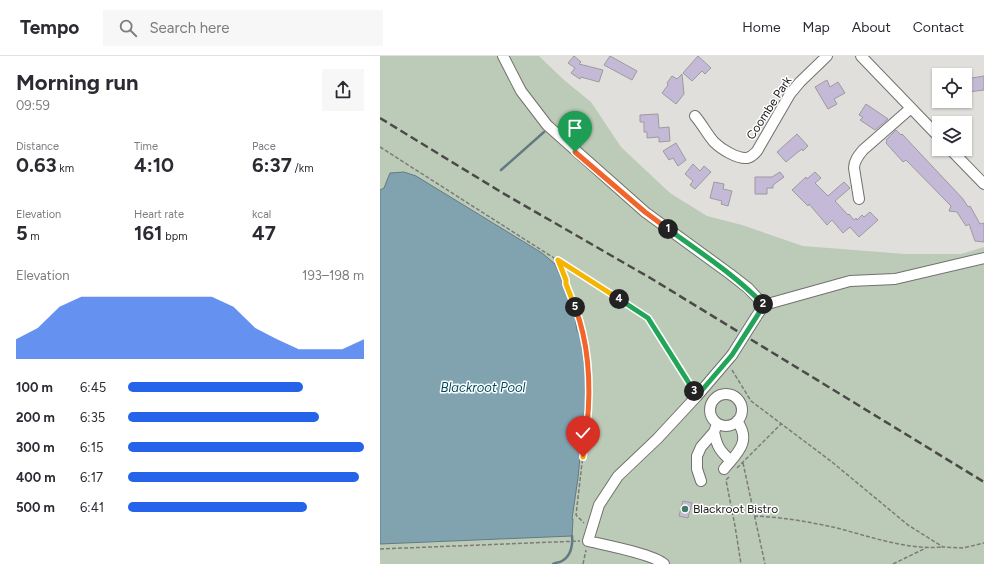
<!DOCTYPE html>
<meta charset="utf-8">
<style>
:root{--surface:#fff;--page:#f7f7f7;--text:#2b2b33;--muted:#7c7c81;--line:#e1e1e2;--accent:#2563eb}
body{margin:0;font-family:Figtree,sans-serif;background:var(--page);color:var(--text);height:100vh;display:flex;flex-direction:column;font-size:15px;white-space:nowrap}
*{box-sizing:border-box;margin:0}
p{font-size:13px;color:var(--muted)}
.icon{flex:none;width:22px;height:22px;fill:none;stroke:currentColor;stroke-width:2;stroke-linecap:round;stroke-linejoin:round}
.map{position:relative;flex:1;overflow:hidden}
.drawer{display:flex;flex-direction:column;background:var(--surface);width:380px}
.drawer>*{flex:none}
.tools{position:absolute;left:552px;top:12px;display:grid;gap:8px}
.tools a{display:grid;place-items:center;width:40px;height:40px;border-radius:0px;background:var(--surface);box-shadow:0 1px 3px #0004;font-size:20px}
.pin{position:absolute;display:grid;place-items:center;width:34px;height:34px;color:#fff;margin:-41px -17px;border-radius:50% 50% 50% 0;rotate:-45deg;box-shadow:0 0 4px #0007}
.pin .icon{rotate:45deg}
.km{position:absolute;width:20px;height:20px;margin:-10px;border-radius:50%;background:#222;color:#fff;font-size:11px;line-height:20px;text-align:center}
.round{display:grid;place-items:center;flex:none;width:42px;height:42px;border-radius:0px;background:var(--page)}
.overview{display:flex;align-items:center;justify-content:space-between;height:68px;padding:0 16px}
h1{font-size:22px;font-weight:700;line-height:30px}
.stats{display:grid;grid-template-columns:repeat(3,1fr);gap:6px;height:68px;padding:4px 16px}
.stats div{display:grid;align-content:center}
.stats b{font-size:20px;font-weight:700}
.stats small{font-size:11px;font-weight:400}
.stats p{font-size:11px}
.chart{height:112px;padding:8px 16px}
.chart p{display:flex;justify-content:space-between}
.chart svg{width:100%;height:72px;margin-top:4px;fill:var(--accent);opacity:.7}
ul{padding:0 16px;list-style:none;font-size:13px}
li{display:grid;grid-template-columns:64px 48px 1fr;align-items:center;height:30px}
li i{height:10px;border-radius:5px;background:var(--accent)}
header{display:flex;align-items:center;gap:24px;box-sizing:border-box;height:56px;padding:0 20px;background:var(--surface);border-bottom:1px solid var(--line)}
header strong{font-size:19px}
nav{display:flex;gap:22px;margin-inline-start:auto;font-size:14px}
.search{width:280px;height:36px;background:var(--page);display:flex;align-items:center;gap:10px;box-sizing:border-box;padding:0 14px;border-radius:0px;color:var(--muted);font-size:15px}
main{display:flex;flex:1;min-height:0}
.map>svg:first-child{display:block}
.green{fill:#bccbb7}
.water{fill:#81a3b0;stroke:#627a82}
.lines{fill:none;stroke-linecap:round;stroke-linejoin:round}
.stream{stroke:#627a82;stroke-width:2.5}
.building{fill:#c4bad7;stroke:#9b9b9d}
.minor-casing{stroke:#72716e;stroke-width:12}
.path{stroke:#7c7b79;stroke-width:1.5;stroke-dasharray:4 2;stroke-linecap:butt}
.minor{stroke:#fff;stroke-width:10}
.rail{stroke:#4b4a48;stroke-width:2.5;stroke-dasharray:8 4;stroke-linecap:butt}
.minor-bridge-casing{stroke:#72716e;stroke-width:12;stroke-linecap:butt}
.minor-bridge{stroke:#fff;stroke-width:10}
.split-1-casing{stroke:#fff;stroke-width:8}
.split-2-casing{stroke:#fff;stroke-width:8}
.split-3-casing{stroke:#fff;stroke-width:8}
.split-4-casing{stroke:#fff;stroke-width:8}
.split-5-casing{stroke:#fff;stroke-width:8}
.split-6-casing{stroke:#fff;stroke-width:8}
.split-7-casing{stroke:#fff;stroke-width:8}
.split-1{stroke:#f0652b;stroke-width:5}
.split-2{stroke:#22a559;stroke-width:5}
.split-3{stroke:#22a559;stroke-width:5}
.split-4{stroke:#22a559;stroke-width:5}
.split-5{stroke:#f5b400;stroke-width:5}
.split-6{stroke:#f0652b;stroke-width:5}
.split-7{stroke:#f5b400;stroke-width:5}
.poi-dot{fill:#3e7d6a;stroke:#fff;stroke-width:1.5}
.labels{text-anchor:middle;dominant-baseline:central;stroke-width:3;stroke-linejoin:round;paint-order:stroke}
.street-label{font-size:12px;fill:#1a1918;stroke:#fff}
.poi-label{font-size:12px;fill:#1a1918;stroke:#fff;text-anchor:start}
.water-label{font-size:13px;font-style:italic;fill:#014c60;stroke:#fff}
</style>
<header>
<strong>Tempo</strong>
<div class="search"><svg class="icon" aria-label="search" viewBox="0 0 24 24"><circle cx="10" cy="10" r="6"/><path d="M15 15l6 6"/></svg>Search here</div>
<nav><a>Home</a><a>Map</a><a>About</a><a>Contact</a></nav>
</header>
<main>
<section class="drawer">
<div class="overview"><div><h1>Morning run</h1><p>09:59</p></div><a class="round"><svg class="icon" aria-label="share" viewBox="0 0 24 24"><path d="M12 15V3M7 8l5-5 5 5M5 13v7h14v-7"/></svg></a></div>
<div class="stats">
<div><p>Distance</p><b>0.63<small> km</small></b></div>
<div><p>Time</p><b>4:10</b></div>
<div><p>Pace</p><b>6:37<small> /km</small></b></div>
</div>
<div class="stats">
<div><p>Elevation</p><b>5<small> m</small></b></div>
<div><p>Heart rate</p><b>161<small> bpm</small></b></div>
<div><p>kcal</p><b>47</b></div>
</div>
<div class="chart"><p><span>Elevation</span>193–198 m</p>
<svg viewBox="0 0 160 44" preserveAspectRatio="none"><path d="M0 44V32L10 25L20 12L30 6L40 6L50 6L60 6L70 6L80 6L90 6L100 12L110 25L120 32L130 38L140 38L150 38L160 32V44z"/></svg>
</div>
<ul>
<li><b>100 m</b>6:45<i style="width:74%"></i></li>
<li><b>200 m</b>6:35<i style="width:81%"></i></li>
<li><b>300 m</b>6:15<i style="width:100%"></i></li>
<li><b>400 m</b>6:17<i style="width:98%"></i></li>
<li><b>500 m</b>6:41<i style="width:76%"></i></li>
</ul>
</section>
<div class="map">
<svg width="604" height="508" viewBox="0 0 604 508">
<rect width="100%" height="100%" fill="#e0dfdc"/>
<path class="green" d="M0,0H159L184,24L211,46L241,91L290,137L327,160L362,169L423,190L525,198H581L604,191V508H0Z"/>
<path class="water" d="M24,116L36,120L162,197L175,208L194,253L197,275L200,277L207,329L198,422L192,463H193L192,480L0,488V134L4,132L10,117Z"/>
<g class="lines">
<path class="stream" d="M121,114L164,76
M173,508C176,506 179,507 182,505C191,500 193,489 192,480"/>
</g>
<path class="building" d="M194,0L201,6L199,8L223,14L219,26L201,21L200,23L191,17L195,12L188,7Z
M230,0L257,15L252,24L224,9Z
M318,0L331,12L325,18L322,15L312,25L303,17Z
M302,18L304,38L296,48L282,37L288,29L287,27L292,20L297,23Z
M604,20V34L588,36L586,23Z
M447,24L450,31L458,26L465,37L454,43L457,48L448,53L435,31Z
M486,48L508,63L495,74L480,64L483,61L479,59Z
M278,58L279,72L289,71L290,85L279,86V81L267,82V76H264V66H260V59Z
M516,74L521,79L522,78L583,143L588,151L590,150L600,168L604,167V186L595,185L589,168L586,170L577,156L569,155L571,150L526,104L523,106L506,87L507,85L506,84Z
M417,78L428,90L423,95L422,93L418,96L406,106L397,96Z
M296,87L306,104L298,110L293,102L289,104L283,95Z
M313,108L320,115L324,110L331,116L315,133L310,129L313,125L305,118Z
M400,116L404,121L393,129V132H387V138H375V121H392Z
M435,116L441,122L435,127L448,140L464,126L470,132L455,145L468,159L469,158L474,164L476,162L477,164L482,159L484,161L490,156L498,164L479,181L470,171L463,177L452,164L447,169L429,148L428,150L412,134L426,121L427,123Z
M334,126L344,128L343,133L352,135L348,150L341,148L342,145L330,142Z
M303,445L312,447L308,462L299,460Z"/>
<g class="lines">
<g class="minor-casing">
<path id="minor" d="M123,0L141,35L167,69L265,156L350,218L368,232L384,249
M481,0L559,81
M315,60C322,68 327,78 334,86C341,93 357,103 367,102C372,101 374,98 377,95L410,38L420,26L447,0
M570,93L604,128
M479,143L474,112C474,105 478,100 483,94L531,52
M376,261L384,249L470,225L515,223L604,202
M330 354a16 16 0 1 1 32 0a16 16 0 1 1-32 0Z
M334,376C337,391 340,395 351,405
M344,413C357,397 372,386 357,365
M321,425L317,413V400L321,391L334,376L337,368
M284,508C273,498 225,489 208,485L219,449L238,420L278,382L317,340L352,299"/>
</g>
<path class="path" d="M0,91L268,262L311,332
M178,205L186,224L185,228L199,261L204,289L209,330L208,355L196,459L204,467
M352,314L371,345L452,406L528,469L563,491L583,492L604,487
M363,407L385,508
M357,412L401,368
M349,421L346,424L355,470L361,508
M374,460C402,461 430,466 457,472C492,481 526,494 563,491
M0,493L200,485
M203,508L206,494
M513,508L546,492"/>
<use href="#minor" class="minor"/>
<path class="rail" d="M0,62L121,136L272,223L604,426"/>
<g class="minor-bridge-casing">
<path id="minor-bridge" d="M352,299L376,261"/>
</g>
<use href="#minor-bridge" class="minor-bridge"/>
</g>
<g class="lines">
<g class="split-1-casing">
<path id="split-1" d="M195,96L265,156L288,173"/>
</g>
<g class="split-2-casing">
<path id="split-2" d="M288,173C321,197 355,219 383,248"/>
</g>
<g class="split-3-casing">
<path id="split-3" d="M314,335L317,340L352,299L384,249L383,248"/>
</g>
<g class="split-4-casing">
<path id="split-4" d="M239,243L268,262L314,335"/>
</g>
<g class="split-5-casing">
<path id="split-5" d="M195,251L186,228V224L178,204L239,243"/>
</g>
<g class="split-6-casing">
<path id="split-6" d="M195,251C209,288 211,331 207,370"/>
</g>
<g class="split-7-casing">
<path id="split-7" d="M203,401L207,370"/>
</g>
<use href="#split-1" class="split-1"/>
<use href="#split-2" class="split-2"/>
<use href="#split-3" class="split-3"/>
<use href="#split-4" class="split-4"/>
<use href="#split-5" class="split-5"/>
<use href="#split-6" class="split-6"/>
<use href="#split-7" class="split-7"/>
</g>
<circle class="poi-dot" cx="305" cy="453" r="4"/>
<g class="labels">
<g class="street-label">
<text transform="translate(389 52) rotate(-57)">Coombe Park</text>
</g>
<g class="poi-label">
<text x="313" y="453">Blackroot Bistro</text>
</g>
<g class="water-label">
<text x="103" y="331">Blackroot Pool</text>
</g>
</g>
</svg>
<div class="tools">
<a><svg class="icon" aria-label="locate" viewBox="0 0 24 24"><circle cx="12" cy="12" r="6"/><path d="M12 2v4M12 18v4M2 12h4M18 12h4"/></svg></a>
<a><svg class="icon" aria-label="layers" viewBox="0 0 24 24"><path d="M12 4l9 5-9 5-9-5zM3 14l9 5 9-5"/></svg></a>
</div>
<div class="pin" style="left:195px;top:96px;background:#1e9e55"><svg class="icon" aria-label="arrive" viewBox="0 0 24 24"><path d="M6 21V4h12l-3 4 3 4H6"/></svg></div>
<div class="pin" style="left:203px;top:401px;background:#d93025"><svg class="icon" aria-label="check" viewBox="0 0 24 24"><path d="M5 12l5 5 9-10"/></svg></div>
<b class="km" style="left:288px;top:173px">1</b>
<b class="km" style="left:383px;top:248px">2</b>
<b class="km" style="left:314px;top:335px">3</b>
<b class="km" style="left:239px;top:243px">4</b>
<b class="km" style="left:195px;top:251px">5</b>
</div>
</main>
